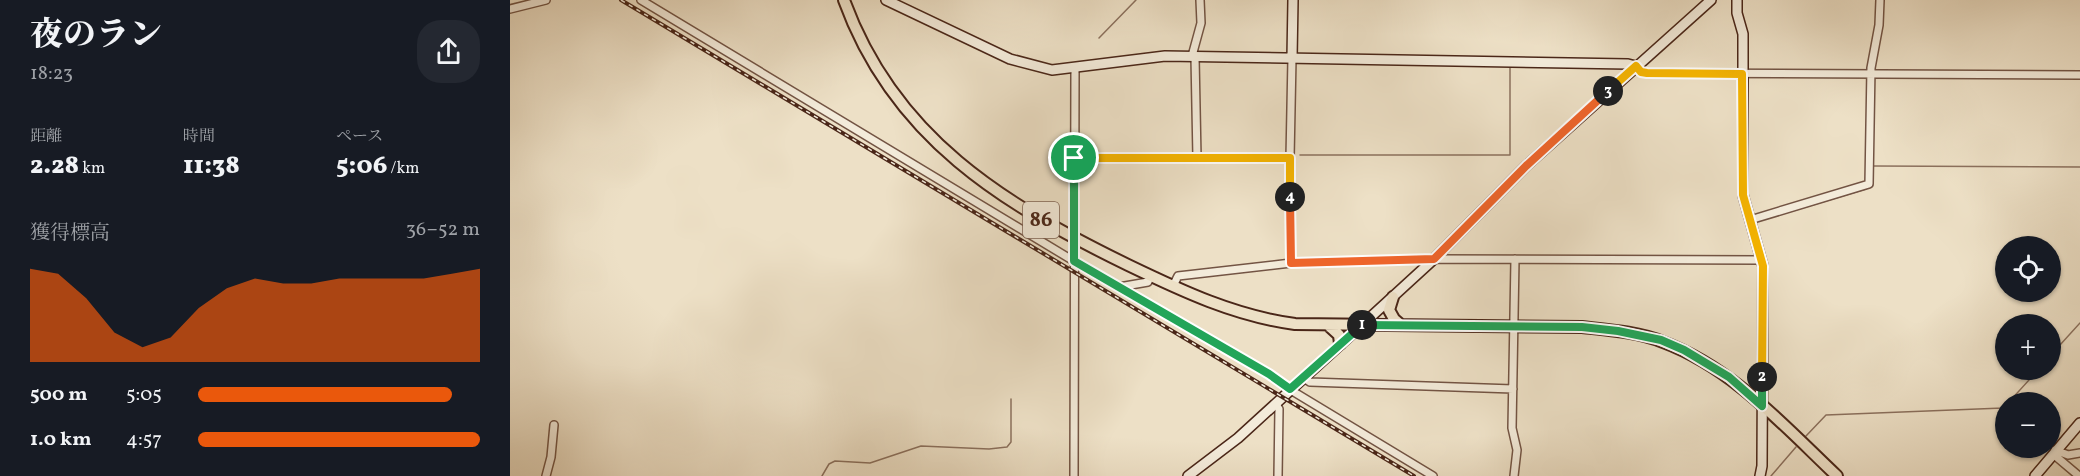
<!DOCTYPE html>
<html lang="ja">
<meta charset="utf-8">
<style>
:root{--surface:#171b24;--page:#242831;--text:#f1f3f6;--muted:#9ea1a6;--accent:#ea580c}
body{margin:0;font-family:Vollkorn,"Noto Serif JP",serif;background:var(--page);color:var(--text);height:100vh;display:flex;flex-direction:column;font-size:22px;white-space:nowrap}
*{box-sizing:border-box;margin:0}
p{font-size:20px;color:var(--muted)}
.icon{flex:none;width:33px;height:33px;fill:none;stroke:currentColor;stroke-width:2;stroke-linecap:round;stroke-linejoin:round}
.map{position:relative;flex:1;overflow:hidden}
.details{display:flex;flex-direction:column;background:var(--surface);width:510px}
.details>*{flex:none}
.tools{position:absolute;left:1485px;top:236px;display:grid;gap:12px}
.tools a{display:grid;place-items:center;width:66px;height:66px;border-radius:50%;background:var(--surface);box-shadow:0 2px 4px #0004;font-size:30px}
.pin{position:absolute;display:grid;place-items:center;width:51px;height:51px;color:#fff;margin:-26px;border:3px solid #fff;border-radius:50%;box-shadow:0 2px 6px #0007}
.km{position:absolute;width:30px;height:30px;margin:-15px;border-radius:50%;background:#222;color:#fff;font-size:16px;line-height:30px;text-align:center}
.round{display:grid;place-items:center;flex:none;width:63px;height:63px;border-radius:24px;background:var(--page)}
.summary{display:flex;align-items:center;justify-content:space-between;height:102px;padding:0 30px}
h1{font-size:33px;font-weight:800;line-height:45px}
.figures{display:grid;grid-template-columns:repeat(3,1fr);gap:9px;height:102px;padding:6px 30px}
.figures div{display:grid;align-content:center}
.figures b{font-size:26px;font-weight:800}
.figures small{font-size:16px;font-weight:400}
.figures p{font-size:16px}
.chart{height:168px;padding:12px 30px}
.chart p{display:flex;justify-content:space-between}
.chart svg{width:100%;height:108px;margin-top:6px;fill:var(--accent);opacity:.7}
ul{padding:0 30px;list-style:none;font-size:20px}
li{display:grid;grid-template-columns:96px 72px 1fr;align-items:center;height:45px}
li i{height:15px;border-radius:8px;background:var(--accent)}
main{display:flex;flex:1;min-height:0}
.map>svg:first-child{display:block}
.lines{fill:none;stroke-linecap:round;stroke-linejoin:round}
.stream{stroke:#8b705d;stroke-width:1.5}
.street-casing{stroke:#735444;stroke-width:10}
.secondary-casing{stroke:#4a2618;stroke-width:12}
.primary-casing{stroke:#4a2618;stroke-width:14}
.street{stroke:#f3ebda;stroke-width:7}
.secondary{stroke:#f3ebda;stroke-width:9}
.primary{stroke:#ede0c6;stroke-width:10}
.rail-casing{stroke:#4a2618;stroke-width:4}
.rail{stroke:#f3ebda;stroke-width:1.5;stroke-dasharray:4.5;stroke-linecap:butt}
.split-1-casing{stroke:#fff;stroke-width:12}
.split-2-casing{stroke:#fff;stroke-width:12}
.split-3-casing{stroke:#fff;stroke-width:12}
.split-4-casing{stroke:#fff;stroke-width:12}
.split-5-casing{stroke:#fff;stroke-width:12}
.split-1{stroke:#22a559;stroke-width:8}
.split-2{stroke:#22a559;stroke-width:8}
.split-3{stroke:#f5b400;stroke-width:8}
.split-4{stroke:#f0652b;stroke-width:8}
.split-5{stroke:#f5b400;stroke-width:8}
.labels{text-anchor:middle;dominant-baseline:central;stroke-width:4.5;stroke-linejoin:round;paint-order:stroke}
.shield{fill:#f3ebda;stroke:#7d6152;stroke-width:1.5}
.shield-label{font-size:21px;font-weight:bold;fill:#4a2618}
</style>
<main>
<section class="details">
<div class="summary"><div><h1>夜のラン</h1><p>18:23</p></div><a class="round"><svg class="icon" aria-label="share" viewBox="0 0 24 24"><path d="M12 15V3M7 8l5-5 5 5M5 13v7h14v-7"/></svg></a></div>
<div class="figures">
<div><p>距離</p><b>2.28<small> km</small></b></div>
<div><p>時間</p><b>11:38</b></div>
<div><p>ペース</p><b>5:06<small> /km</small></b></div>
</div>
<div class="chart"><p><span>獲得標高</span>36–52 m</p>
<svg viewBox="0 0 160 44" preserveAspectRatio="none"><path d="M0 44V6L10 8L20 18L30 32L40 38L50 34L60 22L70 14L80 10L90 12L100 12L110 10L120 10L130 10L140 10L150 8L160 6V44z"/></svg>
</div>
<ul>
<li><b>500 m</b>5:05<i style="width:90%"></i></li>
<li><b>1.0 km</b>4:57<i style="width:100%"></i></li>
</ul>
</section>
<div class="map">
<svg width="1570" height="476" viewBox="0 0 1570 476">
<rect width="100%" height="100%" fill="#ede0c6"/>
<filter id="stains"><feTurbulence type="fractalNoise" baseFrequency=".00333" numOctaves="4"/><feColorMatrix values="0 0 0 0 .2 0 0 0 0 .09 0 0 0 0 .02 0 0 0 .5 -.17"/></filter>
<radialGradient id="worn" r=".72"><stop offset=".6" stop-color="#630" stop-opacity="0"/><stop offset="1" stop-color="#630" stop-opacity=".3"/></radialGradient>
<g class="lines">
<path class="stream" d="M589,38L626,0
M790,155H1000V67
M1364,166L1570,167
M1245,222L1356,189
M1540,356L1570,323
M1499,402L1529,369
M1296,436L1316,415L1493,408L1496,406
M312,476L319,464L325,461L360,463L411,446L479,449L497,447L501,442V399
M1261,476L1286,447"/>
<g class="street-casing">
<path id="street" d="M131,0L582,272L759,374L784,392L923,476
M0,9L36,0
M682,56L691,23L690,0
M685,57L687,158
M1126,66L1131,72L1137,73L1570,75
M564,158H780
M1240,220L1359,184L1361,68L1369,25L1370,0
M781,263L780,158L782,58
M663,286L668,276L781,263L924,259L1252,260
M609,287L638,282L640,276
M794,378L800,382L1003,389
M766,404L769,409L768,476
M1545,450L1558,455L1570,453
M1543,454L1569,476
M36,476L41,457L44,425
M564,476L565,69
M1004,476L1007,450L1002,428L1005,259"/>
</g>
<g class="secondary-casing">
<path id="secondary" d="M376,0L500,59L542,70L655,56L1118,64L1126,66
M1227,0V13L1233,34V195L1253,266L1252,466L1250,476
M782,58L783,0
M678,476L728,438L853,324L924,259L1016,166L1201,0
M1525,476L1570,423"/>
</g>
<g class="primary-casing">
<path id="primary" d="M334,0C384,138 493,204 618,265C672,291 725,316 785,324L1072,327C1099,330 1128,332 1153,342C1223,368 1274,426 1327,476
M883,297L879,310L884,319L891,325
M818,325L829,335L830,344"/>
</g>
<use href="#street" class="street"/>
<use href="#secondary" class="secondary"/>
<use href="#primary" class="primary"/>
<g class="rail-casing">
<path id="rail" d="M111,0L904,476"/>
</g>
<use href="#rail" class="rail"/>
</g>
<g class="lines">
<g class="split-1-casing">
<path id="split-1" d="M564,158V261L759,374L780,389L852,325"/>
</g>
<g class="split-2-casing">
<path id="split-2" d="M852,325L1072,327L1108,331L1151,340L1174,350L1219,377L1252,406V377"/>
</g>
<g class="split-3-casing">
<path id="split-3" d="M1098,91L1126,66L1131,72L1137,73L1232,74L1233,195L1253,266L1252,377"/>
</g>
<g class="split-4-casing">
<path id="split-4" d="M780,197L781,263L924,259L1016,166L1098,91"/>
</g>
<g class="split-5-casing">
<path id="split-5" d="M564,158H780V197"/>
</g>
<use href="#split-1" class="split-1"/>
<use href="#split-2" class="split-2"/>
<use href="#split-3" class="split-3"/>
<use href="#split-4" class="split-4"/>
<use href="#split-5" class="split-5"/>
</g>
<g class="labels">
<rect class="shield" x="513" y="202" width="36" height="36" rx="4.5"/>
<g class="shield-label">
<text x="531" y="220">86</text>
</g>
</g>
<rect width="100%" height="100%" filter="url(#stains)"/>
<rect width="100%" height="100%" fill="url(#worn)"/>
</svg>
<div class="tools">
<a><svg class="icon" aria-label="locate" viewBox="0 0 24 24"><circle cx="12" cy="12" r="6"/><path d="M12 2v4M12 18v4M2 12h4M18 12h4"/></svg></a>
<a>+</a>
<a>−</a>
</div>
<div class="pin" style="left:564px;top:158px;background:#1e9e55"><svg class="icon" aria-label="arrive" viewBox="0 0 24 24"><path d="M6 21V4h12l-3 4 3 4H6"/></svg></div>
<b class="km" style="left:852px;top:325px">1</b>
<b class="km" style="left:1252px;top:377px">2</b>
<b class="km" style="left:1098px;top:91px">3</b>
<b class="km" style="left:780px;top:197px">4</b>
</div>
</main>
